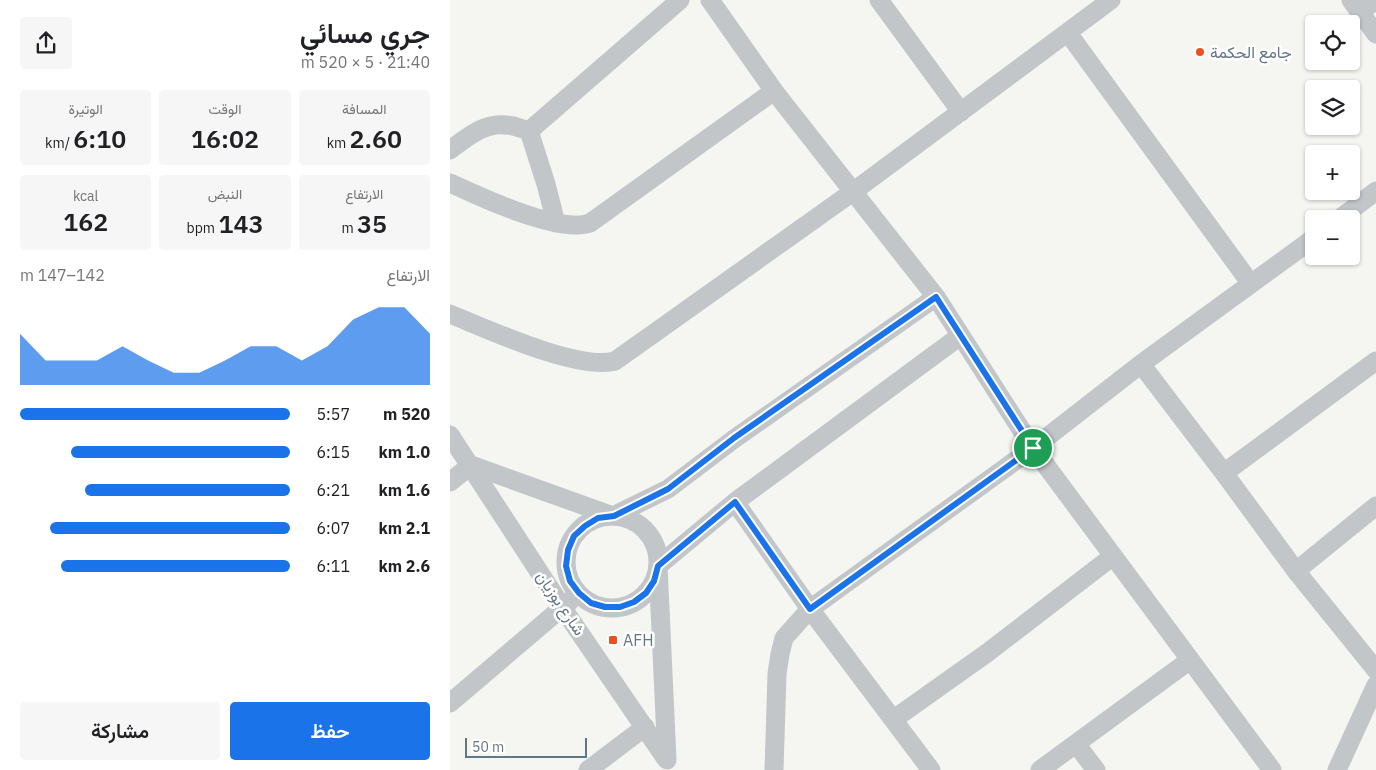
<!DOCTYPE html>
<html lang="ar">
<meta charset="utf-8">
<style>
:root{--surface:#fff;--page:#f6f6f6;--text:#202124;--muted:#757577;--accent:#1a73e8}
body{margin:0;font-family:"IBM Plex Sans",Vazirmatn,sans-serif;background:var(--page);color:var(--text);direction:rtl;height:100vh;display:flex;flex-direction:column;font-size:19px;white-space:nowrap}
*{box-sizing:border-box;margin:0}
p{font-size:16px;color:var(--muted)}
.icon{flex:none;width:28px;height:28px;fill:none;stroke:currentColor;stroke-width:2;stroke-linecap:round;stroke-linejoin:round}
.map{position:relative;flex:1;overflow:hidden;direction:ltr}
.panel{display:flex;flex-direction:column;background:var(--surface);width:450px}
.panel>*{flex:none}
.tools{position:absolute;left:855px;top:15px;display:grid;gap:10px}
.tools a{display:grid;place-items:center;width:55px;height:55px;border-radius:5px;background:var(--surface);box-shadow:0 1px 4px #0004;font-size:25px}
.scale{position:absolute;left:15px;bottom:12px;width:122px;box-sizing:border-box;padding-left:5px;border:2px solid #647583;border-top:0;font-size:14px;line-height:18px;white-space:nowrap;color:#647583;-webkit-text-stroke:4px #fff;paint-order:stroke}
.pin{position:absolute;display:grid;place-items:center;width:42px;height:42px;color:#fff;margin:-21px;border:2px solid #fff;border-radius:50%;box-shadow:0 1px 5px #0007}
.round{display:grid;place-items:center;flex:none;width:52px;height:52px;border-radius:5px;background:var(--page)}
.summary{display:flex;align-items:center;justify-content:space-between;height:85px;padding:0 20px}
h1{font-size:28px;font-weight:600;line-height:38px}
.metrics{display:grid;grid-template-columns:repeat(3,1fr);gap:8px;height:85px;padding:5px 20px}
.metrics div{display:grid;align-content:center;border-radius:5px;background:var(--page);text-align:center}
.metrics b{font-size:25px;font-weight:600}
.metrics small{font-size:14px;font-weight:400}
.metrics p{font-size:14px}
.chart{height:140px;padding:10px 20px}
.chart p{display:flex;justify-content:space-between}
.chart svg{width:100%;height:90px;margin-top:5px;fill:var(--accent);opacity:.7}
.button{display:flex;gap:10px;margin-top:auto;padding:10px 20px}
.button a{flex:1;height:58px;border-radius:5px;background:var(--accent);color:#fff;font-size:20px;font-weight:600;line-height:58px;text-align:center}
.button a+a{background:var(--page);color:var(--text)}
ul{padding:0 20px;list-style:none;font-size:16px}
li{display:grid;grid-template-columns:80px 60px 1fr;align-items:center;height:38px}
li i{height:12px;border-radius:6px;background:var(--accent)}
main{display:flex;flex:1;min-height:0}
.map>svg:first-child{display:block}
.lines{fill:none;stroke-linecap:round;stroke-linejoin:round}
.minor{stroke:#c2c6c9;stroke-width:19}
.route-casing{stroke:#fff;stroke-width:10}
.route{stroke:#1a73e8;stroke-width:6}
.poi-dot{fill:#e75220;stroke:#fff;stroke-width:2}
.labels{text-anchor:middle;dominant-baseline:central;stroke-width:5;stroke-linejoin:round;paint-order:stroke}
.poi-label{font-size:16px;fill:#647583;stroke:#fff;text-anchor:start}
.street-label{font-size:16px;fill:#647583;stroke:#fff}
</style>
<main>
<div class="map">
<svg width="926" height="770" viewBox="0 0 926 770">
<rect width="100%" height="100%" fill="#f5f5f1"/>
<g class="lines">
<path class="minor" d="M260,0L324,91L486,297L583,448L822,770
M429,0L511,112
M901,0L926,34
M910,12L926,0
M618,33L801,284
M79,131L230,0
M0,150C16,138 34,122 56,125C64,125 72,129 79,131L96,184L106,223
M0,183C30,197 109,234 140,223L324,91
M889,219L926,191
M0,314C37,329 128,371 165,361L404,191L661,0
M691,364L774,473L926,361
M0,435L112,607L216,759
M774,473L846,571L926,670
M0,482L21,465L163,516L218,489L284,439L486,297
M285,502L360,609L481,770
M116 562a46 46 0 1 1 92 0a46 46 0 1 1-92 0Z
M846,571L926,506
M0,703L121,600
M444,719L537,653L663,556
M626,744L646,770
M217,760L208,566L285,502L510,336
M138,770L195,727
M324,770L327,674L330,654L334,638L360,609L583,448L691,364L864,238
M590,770L740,660
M887,770L926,685"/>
</g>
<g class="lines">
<g class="route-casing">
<path id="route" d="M486,297L583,448L360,609L285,502L208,566L204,581L196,593L184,602L170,607H155L141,603L129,593L120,581L116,566L118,550L124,536L135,526L148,518L164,516L218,489L284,438Z"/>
</g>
<use href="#route" class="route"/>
</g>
<g class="poi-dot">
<circle cx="750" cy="52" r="5"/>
<rect x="158" y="635" width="10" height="10" rx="2.5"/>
</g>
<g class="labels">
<g class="poi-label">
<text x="760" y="52">جامع الحكمة</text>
<text x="173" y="640">AFH</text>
</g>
<g class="street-label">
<text transform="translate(111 603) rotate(56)">شارع بوزيان</text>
</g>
</g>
</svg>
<div class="tools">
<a><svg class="icon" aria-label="locate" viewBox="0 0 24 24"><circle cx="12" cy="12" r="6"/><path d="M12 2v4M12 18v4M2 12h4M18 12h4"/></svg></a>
<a><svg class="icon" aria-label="layers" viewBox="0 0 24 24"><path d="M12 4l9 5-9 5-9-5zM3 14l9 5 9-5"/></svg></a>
<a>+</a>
<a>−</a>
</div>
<div class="scale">50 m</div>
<div class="pin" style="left:583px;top:448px;background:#1e9e55"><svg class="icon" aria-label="arrive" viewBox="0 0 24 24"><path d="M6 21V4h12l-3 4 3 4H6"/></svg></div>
</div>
<section class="panel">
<div class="summary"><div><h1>جري مسائي</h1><p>21:40 · 5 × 520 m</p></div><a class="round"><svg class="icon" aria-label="share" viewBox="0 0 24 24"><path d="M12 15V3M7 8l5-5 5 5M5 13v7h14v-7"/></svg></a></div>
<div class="metrics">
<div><p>المسافة</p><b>2.60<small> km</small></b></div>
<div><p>الوقت</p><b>16:02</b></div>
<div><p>الوتيرة</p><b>6:10<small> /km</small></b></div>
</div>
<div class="metrics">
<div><p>الارتفاع</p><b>35<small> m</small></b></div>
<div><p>النبض</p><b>143<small> bpm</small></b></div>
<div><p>kcal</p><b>162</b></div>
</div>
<div class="chart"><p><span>الارتفاع</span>142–147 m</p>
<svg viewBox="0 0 160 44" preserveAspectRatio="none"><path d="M0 44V19L10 32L20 32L30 32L40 25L50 32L60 38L70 38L80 32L90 25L100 25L110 32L120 25L130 12L140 6L150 6L160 19V44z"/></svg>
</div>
<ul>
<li><b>520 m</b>5:57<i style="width:100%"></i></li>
<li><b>1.0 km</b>6:15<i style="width:81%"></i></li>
<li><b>1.6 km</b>6:21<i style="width:76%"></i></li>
<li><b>2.1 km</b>6:07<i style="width:89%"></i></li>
<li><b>2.6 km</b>6:11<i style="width:85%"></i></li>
</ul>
<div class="button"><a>حفظ</a><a>مشاركة</a></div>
</section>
</main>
